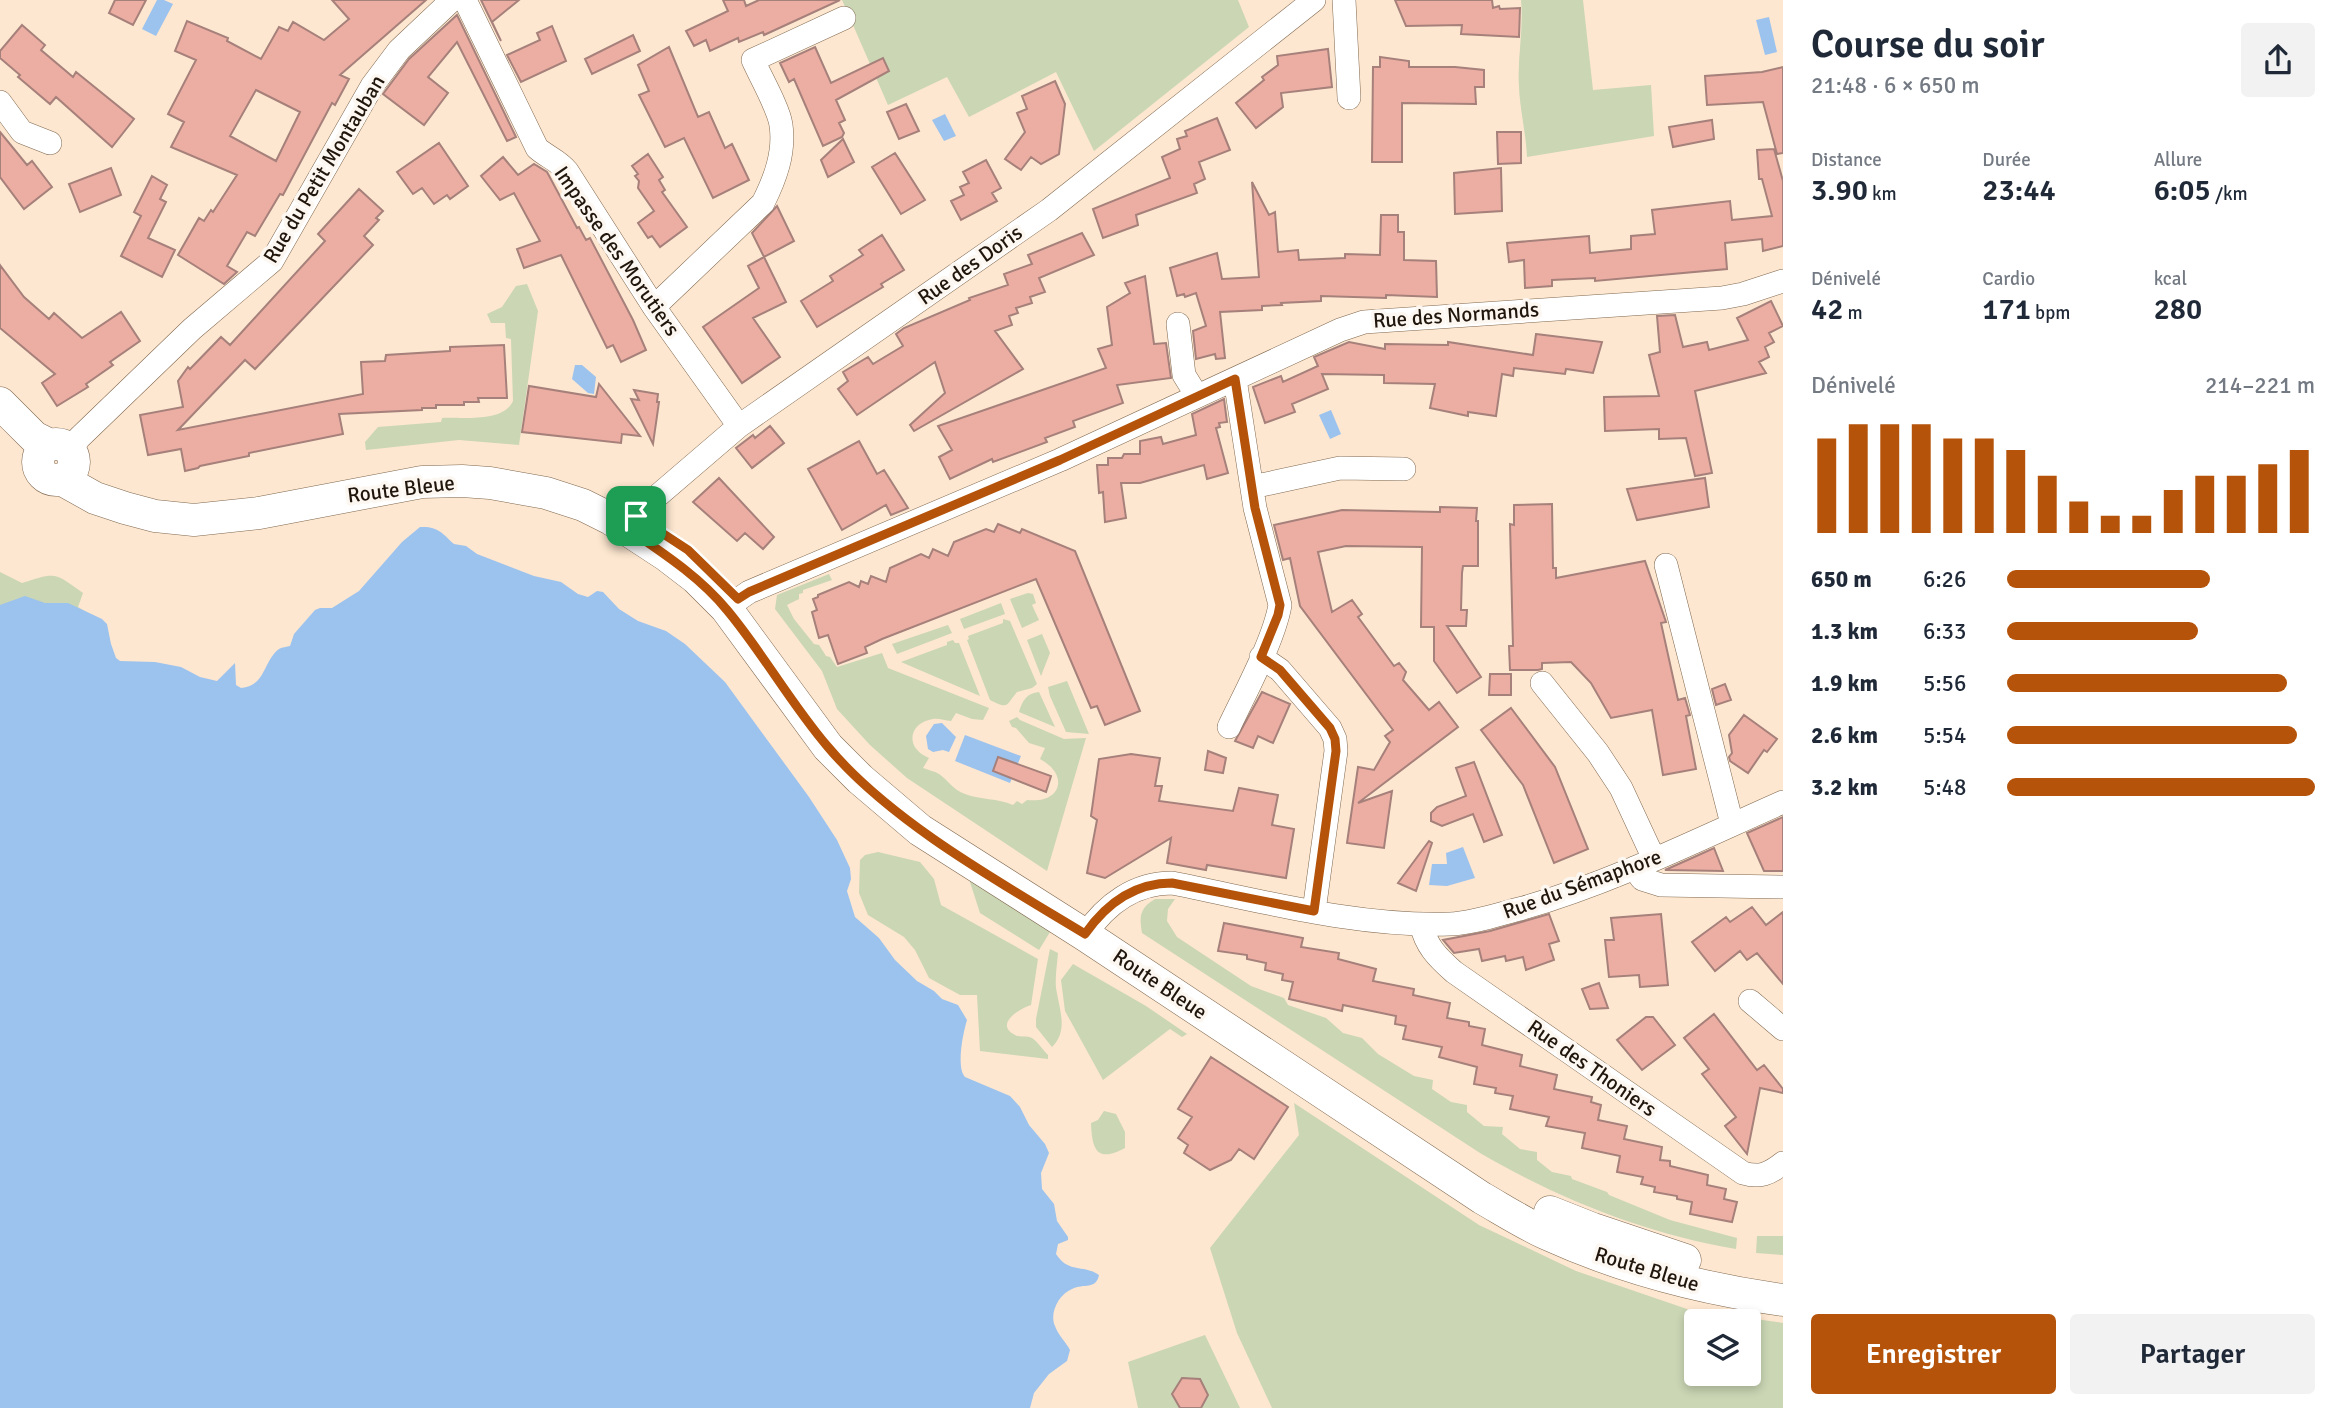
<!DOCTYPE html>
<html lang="fr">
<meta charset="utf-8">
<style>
:root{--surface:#fff;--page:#f2f2f3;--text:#1f2937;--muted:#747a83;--accent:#b45309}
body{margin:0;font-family:Signika,sans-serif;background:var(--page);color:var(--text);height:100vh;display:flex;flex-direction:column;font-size:26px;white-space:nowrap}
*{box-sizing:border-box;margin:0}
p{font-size:23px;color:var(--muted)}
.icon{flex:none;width:38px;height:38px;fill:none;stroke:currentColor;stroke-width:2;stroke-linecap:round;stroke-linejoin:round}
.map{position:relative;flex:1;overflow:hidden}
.drawer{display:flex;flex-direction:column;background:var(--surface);width:560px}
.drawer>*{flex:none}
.buttons{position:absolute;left:1684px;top:1309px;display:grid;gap:14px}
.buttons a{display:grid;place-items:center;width:77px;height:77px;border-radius:7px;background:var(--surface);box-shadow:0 4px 10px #0003;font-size:35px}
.pin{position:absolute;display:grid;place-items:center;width:60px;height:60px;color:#fff;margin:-30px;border-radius:14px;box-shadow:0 4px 10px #0006}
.round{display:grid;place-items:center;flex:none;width:74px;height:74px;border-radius:7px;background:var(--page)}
.headline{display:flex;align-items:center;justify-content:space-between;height:119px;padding:0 28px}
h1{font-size:38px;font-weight:600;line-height:52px}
.stats{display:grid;grid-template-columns:repeat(3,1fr);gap:10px;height:119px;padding:7px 28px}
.stats div{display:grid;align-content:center}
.stats b{font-size:30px;font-weight:600}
.stats small{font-size:19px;font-weight:400}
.stats p{font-size:19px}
.chart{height:196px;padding:14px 28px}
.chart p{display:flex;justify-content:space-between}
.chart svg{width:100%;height:126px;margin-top:7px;stroke:var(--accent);stroke-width:6}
.action{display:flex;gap:14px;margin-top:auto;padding:14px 28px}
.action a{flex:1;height:80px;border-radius:7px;background:var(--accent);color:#fff;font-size:28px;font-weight:600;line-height:80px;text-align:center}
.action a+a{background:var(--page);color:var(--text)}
ul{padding:0 28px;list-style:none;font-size:23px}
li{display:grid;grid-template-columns:112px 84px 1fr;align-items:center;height:52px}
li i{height:18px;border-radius:9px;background:var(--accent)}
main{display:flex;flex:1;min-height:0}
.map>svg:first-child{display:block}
.green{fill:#cad6b4}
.water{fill:#9cc2ee}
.building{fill:#ecaea3;stroke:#a6807a;stroke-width:2;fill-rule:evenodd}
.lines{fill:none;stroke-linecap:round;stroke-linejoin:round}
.street-casing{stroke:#80684f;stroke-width:24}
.secondary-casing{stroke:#80684f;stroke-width:33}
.street{stroke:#fff;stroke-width:23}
.secondary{stroke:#fff;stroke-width:32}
.route-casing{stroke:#fff;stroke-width:14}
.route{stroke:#b45309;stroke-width:9}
.labels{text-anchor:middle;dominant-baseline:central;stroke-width:7;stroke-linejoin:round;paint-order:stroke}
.street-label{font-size:21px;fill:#20160c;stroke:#fdf7f2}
</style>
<main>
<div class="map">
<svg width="1783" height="1408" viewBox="0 0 1783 1408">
<rect width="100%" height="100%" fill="#fde7d0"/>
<path class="green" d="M842,0H1238L1249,27L1094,151L1056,72L969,117L947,77L888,105Z
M1521,0H1583L1593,90L1651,85L1654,136L1527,157C1526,133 1520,110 1519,87C1517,58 1524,29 1521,0Z
M527,284L538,311L519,445L459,440L366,450L365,442L378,427L441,422L442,418C462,417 503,423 513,401L511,339L506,338L505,323H491L487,314L502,307L516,286Z
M0,572L22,583C56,572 54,572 83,593L78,607L88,613L0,608Z
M829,574L832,580L803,590V593L799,594V599L787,605L794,619L814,644L819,645L826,656L830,657L837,667L882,653L888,668L989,708L983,720L972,719L956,713L951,721C945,721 939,718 933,719C910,722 903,747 929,758L923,768C928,770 934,771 939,774C948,780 953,790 965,794C981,800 997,798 1013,805L1017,801L1022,804L1027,800C1061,804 1070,775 1040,759L1045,748L1029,743L1016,728L1012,727L1009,721L1017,717L1020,720L1064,739L1086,738L1047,871L907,778L870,745L837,709L822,671L775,609L777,595Z
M1028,593L1033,594L1036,603L1032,605L1039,620L1022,628L1010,599Z
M1001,603L1005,614L964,629L960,619Z
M1003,619L1010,621L1037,684L1032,688L1017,692C1006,705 1009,710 990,700L967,640L969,639L968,636L1003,623Z
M948,625L952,633L897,654L892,644Z
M1042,634L1050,653L1041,676L1027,640Z
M953,640L955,643H959L980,696L901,662L947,645V642Z
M1067,681L1089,734L1066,732L1050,696L1048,687Z
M1039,692L1055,727L1019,712C1022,701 1027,693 1039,692Z
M878,852L920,862L934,879L941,905L1038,959L1031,1005C1019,1009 994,1024 1015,1035C1020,1038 1027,1035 1032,1038C1037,1041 1043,1050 1048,1055V1059L980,1051L977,995H960L929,978L915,950L904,937L868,915L859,893L860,860L865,855Z
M969,879L1050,932L1039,950L980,913Z
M1155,899H1175L1168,909L1167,921L1177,937L1251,986L1284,998L1288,1005L1326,1018L1343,1033L1362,1038L1378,1054L1414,1076L1433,1080L1432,1089L1451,1102L1467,1105V1112L1484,1126L1503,1127L1502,1134L1520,1149L1537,1152V1160L1552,1172L1571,1176L1572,1179L1607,1192L1609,1195L1670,1220L1737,1238L1736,1249C1646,1234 1559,1199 1480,1153L1142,933C1139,916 1140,908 1155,899Z
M1050,949L1058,953C1057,965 1055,977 1056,988C1059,1008 1069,1031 1052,1047L1036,1027V1019Z
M1073,964L1146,1006L1187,1034L1182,1037L1170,1029L1103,1080L1065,1011L1061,980Z
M1294,1103L1479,1225L1576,1271L1687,1309L1696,1321V1374H1748V1325L1756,1319L1783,1323V1408H1272L1237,1333L1210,1248L1299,1135Z
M1104,1111L1116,1114L1125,1132V1148C1097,1163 1092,1150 1091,1123L1098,1120Z
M1757,1236H1783V1255L1756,1253Z
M1205,1335L1240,1408H1138L1128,1362Z"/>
<path class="water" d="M157,0H164L173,4L156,36L142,29Z
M1769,17L1777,52L1765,55L1756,20Z
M945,114L956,136L944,141L932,120Z
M575,365H582L596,377L594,394L588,393L572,379Z
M1331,410L1341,434L1330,439L1319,415Z
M420,527C438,526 442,533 454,544L466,546L477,554L534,576L561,582L578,594L588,597L597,591L603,592L619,609L638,621L666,631L685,644L725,682L809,797L837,840L850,868L851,879L847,891L855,917L879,938L895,960L917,981L934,991L942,999L958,1005L967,1020C963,1033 956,1067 965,1077L1010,1096L1020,1107L1029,1125L1045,1144L1049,1153L1041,1173L1042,1189L1054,1204L1057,1221L1068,1237V1240L1058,1244L1056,1254C1069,1274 1083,1264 1099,1275C1096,1290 1084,1283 1072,1289C1059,1294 1049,1313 1055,1326C1058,1335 1066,1342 1070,1350L1067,1361L1049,1374L1034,1393L1030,1408H0V605L25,596L45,603H68L102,619L107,624L111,644L116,658L120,661L155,662L181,667L200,677L217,681L235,663L236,685L241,688C266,686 263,661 279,649C282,647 287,647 290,646L294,634L315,610L320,608H332L359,591L402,542Z
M942,723L956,737L949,752L943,750L933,752L928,749L926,736L934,724Z
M965,735L1021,756L1010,783L955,761Z
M1463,847L1475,878L1447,886L1429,885L1432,864H1447L1446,853Z"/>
<path class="building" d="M115,0H146L133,25L109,13Z
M332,0H426L340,75L349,79L335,105L332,103L283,195L280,194L255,236L247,232L227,266L237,272L224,284L178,255L199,218L204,221L211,210L213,212L237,175L171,147L184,122L168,114L196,60L175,51L187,21L228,38L227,41L261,59L279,27L288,31L293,22L324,40L349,19ZM256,90L300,112L276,161L230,136Z
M481,0H519L492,22L501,41Z
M723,0H744L746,6L759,0H840L764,35L763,32L739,42L738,38L710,51L706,40L694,46L686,31L728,11Z
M1395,0H1492L1493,8L1499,6L1500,9L1520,8L1519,37L1461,34L1462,25L1406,26Z
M457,15L516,137L507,141L457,42L428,77L448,93L424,125L383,94L409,59Z
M22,25L45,45L41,50L73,77L76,72L134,119L112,147L56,97L50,104L18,77L20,75L0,58V51Z
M552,26L566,61L521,82L507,55L540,40L537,33Z
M633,35L640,51L592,74L585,59Z
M669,47L698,117L709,112L725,148L732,144L749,180L713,198L684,138L665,147L639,95L649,91L638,65Z
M815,47L831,83L883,58L889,71L836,100L845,120L839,123L844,133L842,137L823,146L794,79L789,82L780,63Z
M1328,49L1332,87L1281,93L1283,107L1256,128L1236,103L1264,80L1262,77L1278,65L1277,56Z
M1380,57L1409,61V67H1455L1484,70V87H1475L1476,104L1402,103V162H1372L1373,67H1380Z
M1783,67V153L1777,154L1763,102L1707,105L1705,76L1762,72Z
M1055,81L1065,104L1059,154L1041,164L1031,157L1021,170L1005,159L1025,132L1017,113L1027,109L1022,96Z
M906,104L919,131L899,139L887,112Z
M1217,118L1230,150L1199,162L1205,179L1194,184L1197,193L1136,215L1138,225L1103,238L1093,209L1170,178L1162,157L1180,149L1177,139L1187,136L1185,131Z
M1712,120L1714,139L1673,147L1669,127Z
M0,132L27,165L32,161L52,187L24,209L0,177Z
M1497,132H1521V163L1498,164Z
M843,139L854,162L828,177L821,160Z
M439,143L468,186L450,199L447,195L434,204L422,188L413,194L397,172Z
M1774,149L1783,181V246L1763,251L1762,239L1725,243L1727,269L1595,281V278L1552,280V286L1525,288L1524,260L1509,262L1507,243L1589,236L1590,253L1631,249V236L1655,234L1652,210L1730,201L1732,220L1772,216L1762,179H1759L1757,150Z
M895,153L925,200L901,214L872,167Z
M648,154L663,177L659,180L665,190L662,192L687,227L660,247L652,236L648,238L638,223L654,211L638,188L639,181L635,176L638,174L632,166Z
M503,157L518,175L534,164L547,172L577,228L579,227L586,240L590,238L633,320L646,350L621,362L613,345L607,348L561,255L524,268L517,249L540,241L514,193L500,200L481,176Z
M986,160L1001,188L992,193L997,201L961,220L951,201L964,195L960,187L969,183L963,172Z
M111,168L121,195L80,212L69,184Z
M1501,168L1502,211L1455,214L1454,173Z
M152,176L167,185L160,199L166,202L148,238L175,250L162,277L121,256L141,216L134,212Z
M1252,182L1269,215L1275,212L1278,252L1298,250L1299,260L1345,258V254L1380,255L1381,215H1398V232H1404V260L1436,261L1437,297L1386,295V298L1321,296V301L1281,303L1282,305L1262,306V310L1220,312L1225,358L1216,359L1215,354L1196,359L1193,331L1206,326L1196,293L1185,297L1184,294L1177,296L1170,268L1217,253L1222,279L1259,277Z
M359,189L383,211L376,218L379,220L364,236L373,245L255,369L245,360L178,430L363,394L361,362L385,361L386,355L450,351V347L504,345L507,398H478L479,402H464V405H436V408H422V410L339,414L343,434L249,453V456L200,466L198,468L185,471L181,449L148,455L140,415L183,407L178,381L188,367L190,369L221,337L230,345L325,241L318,234Z
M777,206L794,241L764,257L752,233Z
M1082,233L1094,255L1039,278L1045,292L1030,297L1032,303L1016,308L1018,313L1009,316L1012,325L995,331L1023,369L914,431L910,425L945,393L935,362L857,415L838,389L848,381L843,372L868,357L873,364L903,346L896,334L904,328L970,300L969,298L1008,285L1004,274L1032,264L1028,255Z
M882,235L904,270L881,284L883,287L817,327L801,301L833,281L830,276L863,255L859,250Z
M764,257L786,302L753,318L780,357L742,383L703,327L759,288L748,266Z
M0,265L24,297L49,319L54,313L82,338L121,312L140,341L110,362L113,365L86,384L88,387L57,406L42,383L55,374L0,328Z
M1145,276L1154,344L1166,343L1171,378L1117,385L1123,403L1073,421L1075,427L1045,438L1047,442L993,462L992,459L950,479L939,457L952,450L938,426L1106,368L1098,349L1112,345L1107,307L1130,293L1125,283Z
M1771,301L1783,326L1769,333L1774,342L1765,347L1769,357L1759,362L1766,373L1695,391L1712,473L1695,476L1686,438L1659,439V429L1605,431L1604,397L1659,396L1649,355L1660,352L1657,316L1675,315L1683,347L1707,342L1709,350L1748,340L1737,318Z
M1536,334L1602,342L1593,373L1566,369L1565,374L1514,368L1513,376L1502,374L1496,416L1468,412V416L1430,408L1435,384L1384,383V375L1322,374L1328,389L1292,404L1295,412L1265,423L1253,387L1281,376L1283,382L1318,366L1314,357L1349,342L1385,349V344L1448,345V342L1533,355Z
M599,384L640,436L622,434L621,443L522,432L529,386L596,397Z
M634,390L658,394L657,402H659L653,444L631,399L639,400Z
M1224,399L1227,422L1219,423L1220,427L1216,428L1228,473L1207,479L1204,465L1140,483H1121L1126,518L1105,522L1103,492L1099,493L1097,465H1108V458H1122L1124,454H1140V441L1161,437L1163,444L1196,435L1192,414Z
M770,426L784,443L752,468L736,448L753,435L755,438Z
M859,441L877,474L884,470L908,508L891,515L886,505L842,530L808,469Z
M719,478L774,537L763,549L745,533L737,541L693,502Z
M1705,478L1709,507L1637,520L1627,489Z
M1552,504L1553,568H1556V578L1645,561L1666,622L1661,623L1678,700L1685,698L1690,715L1686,716L1696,769L1663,775L1652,710L1611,718L1591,683L1571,662L1542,663V669L1538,670H1510L1509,646H1513L1510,524L1514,525V505Z
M1440,507L1477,508L1476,521H1478V566H1463L1462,573L1461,610H1467L1466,626H1447L1481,677L1457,693L1434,661V627H1421L1422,547L1346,546L1318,552L1332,612L1352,600L1362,614L1358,617L1394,666L1399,663L1406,672L1403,680L1429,710L1439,702L1458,727L1358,803L1392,791L1384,848L1347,843L1358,767L1374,770L1390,742L1385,736L1393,730L1300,606L1290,558L1283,560L1274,525L1342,510L1440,512Z
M998,524L1020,533L1022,529L1075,551L1140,711L1105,725L1097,706L1091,708L1036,579L882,639L865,647L867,653L838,664L828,635L819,638L812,612L817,610L813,599L818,597V595L849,582L859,587L861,581L868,584L871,576L886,582L890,568L921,554L929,558L933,549L948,556L954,542L986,529L994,532Z
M1490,674H1511V695H1489Z
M1725,684L1731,700L1716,705L1712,689Z
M1262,692L1290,704L1273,743L1258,736L1253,748L1235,741Z
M1511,708L1555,767L1588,849L1554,863L1523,785L1481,730Z
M1744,715L1777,739L1767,752L1764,750L1748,773L1730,761L1729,757L1732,753L1729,735Z
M1208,751L1226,758L1223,773L1205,770Z
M1131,754L1160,758L1155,786H1162L1159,801L1233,811L1239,788L1278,795L1272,825L1294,829L1286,878L1207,865L1206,870L1167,863L1171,838L1105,878L1087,873L1097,820L1091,816L1099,759Z
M998,757L1051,776L1046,792L993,771Z
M1474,762L1502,835L1484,842L1473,814L1442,826L1431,821V813L1437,807L1466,796L1456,768Z
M1783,817V871H1764L1747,833Z
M1429,841L1432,843L1416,891L1398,883Z
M1714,848L1723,871L1665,870L1692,858Z
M1752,907L1766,925L1783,912V984L1757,953L1747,960L1740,951L1715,971L1692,942L1726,917L1730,922Z
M1549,914L1559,941L1549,944L1554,960L1526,970L1523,957L1506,961L1505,956L1482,961L1479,949L1454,953L1443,940L1490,931Z
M1661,914L1668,985L1640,987L1639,975L1609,977L1605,940H1614L1611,918Z
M1224,923L1303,938L1301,947L1339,953L1338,959L1376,969L1373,981L1414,989L1413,995L1450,1003L1447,1018L1469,1022V1026L1485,1029L1482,1045L1522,1055L1520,1066L1557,1075L1554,1089L1592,1097L1591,1102L1601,1105L1598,1120L1627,1126L1624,1139L1662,1147L1660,1160L1670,1161V1166L1708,1175L1707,1185L1726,1189L1724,1199L1737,1202L1732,1222L1690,1214L1692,1202L1677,1199V1196L1654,1192L1655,1187L1641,1184L1643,1177L1617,1172L1620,1156L1582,1148L1585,1133L1546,1126L1549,1117L1510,1109L1513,1096L1495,1093L1496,1088L1474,1084L1477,1067L1439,1057L1442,1047L1403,1039L1406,1026L1395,1024L1396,1016L1343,1005L1342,1011L1289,999L1293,982L1282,980L1283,974L1265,970L1266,963L1247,959V955L1218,951Z
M1599,983L1608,1008L1590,1009L1582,989Z
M1714,1014L1757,1070L1764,1065L1783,1089V1093L1760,1088L1747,1154L1725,1126L1736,1117L1702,1074L1709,1069L1684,1038Z
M1646,1017H1653L1675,1045L1642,1070L1617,1040Z
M1211,1057L1288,1107L1254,1159L1239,1149L1231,1160L1210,1170L1184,1153L1188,1145L1178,1138L1192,1117L1178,1109Z
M1182,1378L1200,1379L1208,1395L1201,1408H1180L1172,1394Z"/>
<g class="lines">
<g class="street-casing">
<path id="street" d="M465,0L537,148C547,157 558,160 567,171L654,307L739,426
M1344,0L1349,98
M0,102L22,132L50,143
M654,307L763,203C775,179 785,153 781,125C779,109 760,76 753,60L844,18
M1178,324L1184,375L1197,396
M70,450L79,438L192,329L272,261L372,86L399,50L452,0
M1252,487L1340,468L1404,469
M628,529L636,516L648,504L739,426L1049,210L1314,0
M1666,565L1732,824
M726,608L749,592L1060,460L1340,330L1364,322L1722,298L1743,294L1783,281
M1261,657L1280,670L1330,728L1335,739L1336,751L1314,911
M1542,683L1598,753L1621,788L1654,859
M1229,727C1245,693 1274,640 1280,605L1255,508L1235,379
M1634,868L1642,879L1661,885L1783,887
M1421,924C1426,946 1437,957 1454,972L1743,1173C1760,1178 1769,1174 1783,1163
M1085,935C1106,904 1135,883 1172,883C1263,901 1357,927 1450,924C1474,923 1499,914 1523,908C1613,882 1697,840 1783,802
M1750,1001L1783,1029"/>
</g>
<g class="secondary-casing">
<path id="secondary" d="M0,403L34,437L50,445
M38 462a18 18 0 1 1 36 0a18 18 0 1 1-36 0Z
M61,479L95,498L125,508L155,516L194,520L259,513L422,482L462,481L490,483L546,493L583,505L611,519L666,555L696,578L726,608L828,747L860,779L920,830L1085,935L1482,1198C1503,1210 1525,1224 1547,1234C1622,1268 1702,1289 1783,1300
M1550,1212L1593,1229L1685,1260"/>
</g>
<use href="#street" class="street"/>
<use href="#secondary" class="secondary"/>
</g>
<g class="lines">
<g class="route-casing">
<path id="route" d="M1235,379L1255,508L1280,605L1278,615L1261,657L1280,670L1330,728L1335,739L1336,751L1314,911L1172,883C1135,883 1106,904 1085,934C1001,883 891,822 828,747C791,704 763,653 727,610C700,577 663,553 628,529L636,516L688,550L738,599L749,592L1060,460Z"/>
</g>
<use href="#route" class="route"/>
</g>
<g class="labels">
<g class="street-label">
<text transform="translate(324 169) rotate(-59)">Rue du Petit Montauban</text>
<text transform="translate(617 251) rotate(55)">Impasse des Morutiers</text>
<text transform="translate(970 265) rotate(-35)">Rue des Doris</text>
<text transform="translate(1456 315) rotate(-4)">Rue des Normands</text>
<text transform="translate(401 489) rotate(-7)">Route Bleue</text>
<text transform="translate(1582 884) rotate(-20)">Rue du Sémaphore</text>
<text transform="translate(1160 984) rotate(34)">Route Bleue</text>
<text transform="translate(1592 1068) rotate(35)">Rue des Thoniers</text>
<text transform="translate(1647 1269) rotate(17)">Route Bleue</text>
</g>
</g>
</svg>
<div class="buttons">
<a><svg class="icon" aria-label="layers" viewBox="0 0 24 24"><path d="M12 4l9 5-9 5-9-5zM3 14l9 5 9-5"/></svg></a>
</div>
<div class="pin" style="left:636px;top:516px;background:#1e9e55"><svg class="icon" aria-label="arrive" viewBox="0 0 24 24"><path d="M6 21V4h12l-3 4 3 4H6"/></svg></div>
</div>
<section class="drawer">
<div class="headline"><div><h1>Course du soir</h1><p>21:48 · 6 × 650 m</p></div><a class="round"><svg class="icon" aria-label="share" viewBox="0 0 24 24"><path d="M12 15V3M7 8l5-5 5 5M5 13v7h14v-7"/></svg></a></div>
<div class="stats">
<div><p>Distance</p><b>3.90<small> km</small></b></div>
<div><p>Durée</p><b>23:44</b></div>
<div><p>Allure</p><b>6:05<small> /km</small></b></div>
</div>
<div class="stats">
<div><p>Dénivelé</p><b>42<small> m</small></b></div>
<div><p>Cardio</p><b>171<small> bpm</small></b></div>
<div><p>kcal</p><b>280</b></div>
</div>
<div class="chart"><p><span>Dénivelé</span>214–221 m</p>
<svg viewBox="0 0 160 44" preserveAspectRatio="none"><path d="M5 44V11M15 44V6M25 44V6M35 44V6M45 44V11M55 44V11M65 44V15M75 44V24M85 44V33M95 44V38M105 44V38M115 44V29M125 44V24M135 44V24M145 44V20M155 44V15"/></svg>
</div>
<ul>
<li><b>650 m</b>6:26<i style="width:66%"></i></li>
<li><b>1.3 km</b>6:33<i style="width:62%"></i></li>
<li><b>1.9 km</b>5:56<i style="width:91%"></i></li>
<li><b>2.6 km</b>5:54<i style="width:94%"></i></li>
<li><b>3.2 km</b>5:48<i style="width:100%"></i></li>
</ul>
<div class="action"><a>Enregistrer</a><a>Partager</a></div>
</section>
</main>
